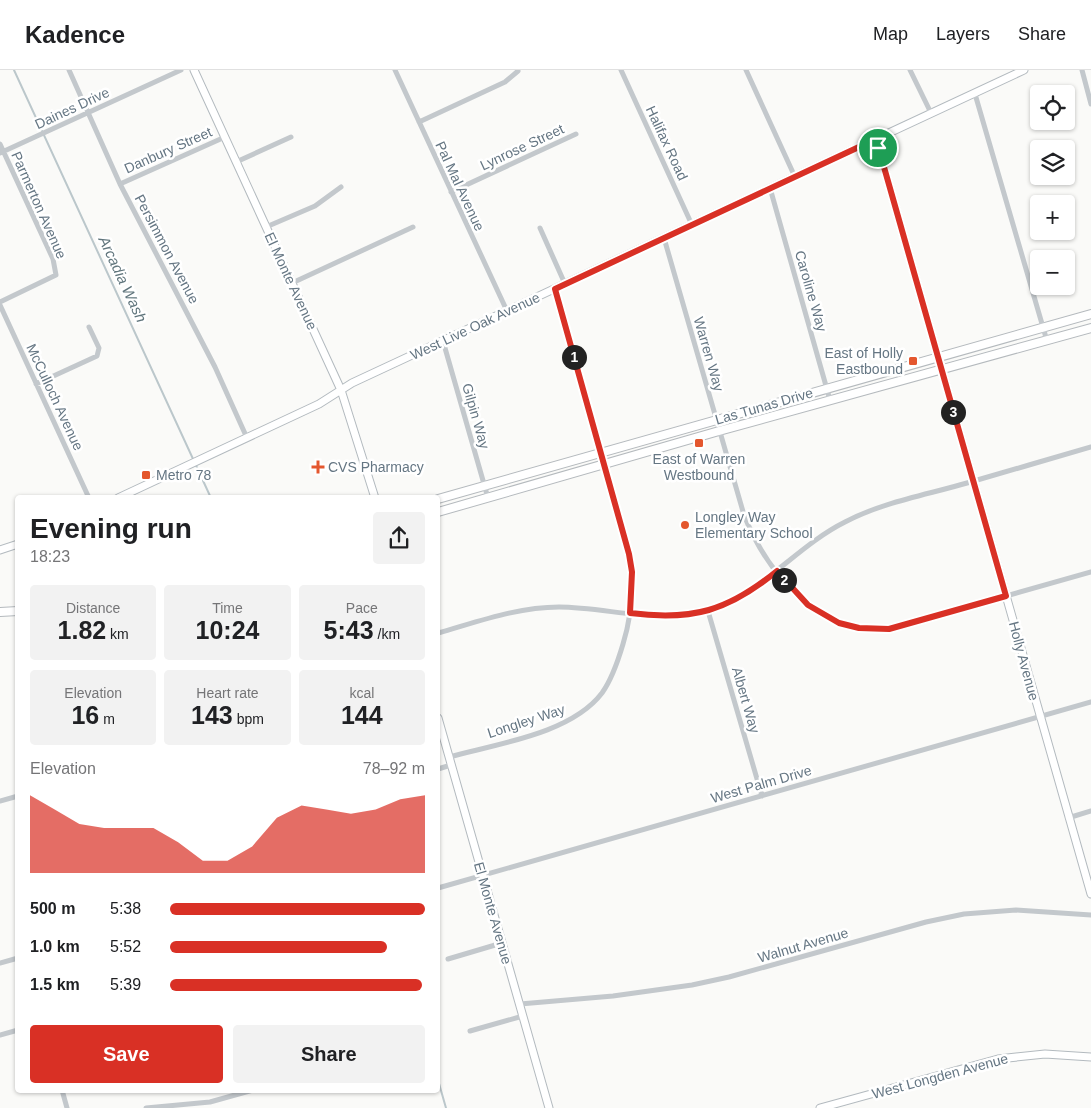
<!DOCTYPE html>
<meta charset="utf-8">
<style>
:root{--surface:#fff;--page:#f2f2f2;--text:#202124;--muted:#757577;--line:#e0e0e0;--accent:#d93025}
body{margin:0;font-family:Arial,sans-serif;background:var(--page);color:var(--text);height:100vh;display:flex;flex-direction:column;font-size:19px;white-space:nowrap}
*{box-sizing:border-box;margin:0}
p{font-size:16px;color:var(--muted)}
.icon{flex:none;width:28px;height:28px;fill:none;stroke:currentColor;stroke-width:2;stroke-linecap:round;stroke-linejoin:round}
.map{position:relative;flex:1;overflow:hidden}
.details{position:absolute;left:15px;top:425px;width:425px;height:598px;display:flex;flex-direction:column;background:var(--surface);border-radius:5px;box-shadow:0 1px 4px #0004}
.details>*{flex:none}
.controls{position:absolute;left:1030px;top:15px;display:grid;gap:10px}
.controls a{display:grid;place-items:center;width:45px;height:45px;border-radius:5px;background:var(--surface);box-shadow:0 1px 4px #0004;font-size:25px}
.pin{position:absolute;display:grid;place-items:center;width:42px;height:42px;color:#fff;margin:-21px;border:2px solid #fff;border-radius:50%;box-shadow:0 1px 5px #0007}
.km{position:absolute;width:25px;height:25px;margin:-12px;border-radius:50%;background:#222;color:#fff;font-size:14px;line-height:25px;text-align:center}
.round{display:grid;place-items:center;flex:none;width:52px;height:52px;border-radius:5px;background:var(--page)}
.head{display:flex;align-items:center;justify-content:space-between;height:85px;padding:0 15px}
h1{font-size:28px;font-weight:700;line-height:38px}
.metrics{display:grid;grid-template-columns:repeat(3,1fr);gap:8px;height:85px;padding:5px 15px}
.metrics div{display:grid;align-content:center;border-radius:5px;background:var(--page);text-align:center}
.metrics b{font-size:25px;font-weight:700}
.metrics small{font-size:14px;font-weight:400}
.metrics p{font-size:14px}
.chart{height:140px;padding:10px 15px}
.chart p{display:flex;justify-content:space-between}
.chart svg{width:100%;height:90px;margin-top:5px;fill:var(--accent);opacity:.7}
.button{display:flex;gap:10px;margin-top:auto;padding:10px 15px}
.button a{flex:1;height:58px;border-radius:5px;background:var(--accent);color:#fff;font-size:20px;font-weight:700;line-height:58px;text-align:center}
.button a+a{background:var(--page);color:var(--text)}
ul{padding:0 15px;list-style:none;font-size:16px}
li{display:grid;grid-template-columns:80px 60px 1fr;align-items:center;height:38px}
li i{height:12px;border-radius:6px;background:var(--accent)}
header{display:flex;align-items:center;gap:30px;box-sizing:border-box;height:70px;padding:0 25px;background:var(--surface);border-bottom:1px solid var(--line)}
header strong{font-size:24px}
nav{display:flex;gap:28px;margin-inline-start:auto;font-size:18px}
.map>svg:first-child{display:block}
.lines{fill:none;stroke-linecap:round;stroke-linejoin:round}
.stream{stroke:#bbc7cb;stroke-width:2}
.secondary-casing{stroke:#b3babf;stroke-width:9}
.primary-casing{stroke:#b5babe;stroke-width:10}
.street{stroke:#c3c8cc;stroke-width:5}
.secondary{stroke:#fff;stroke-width:7}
.primary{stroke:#fff;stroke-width:8}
.route-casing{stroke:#fff;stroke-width:10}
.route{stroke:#d93025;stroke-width:6}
.poi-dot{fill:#e4572e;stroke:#fff;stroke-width:2}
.labels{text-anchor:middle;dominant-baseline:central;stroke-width:5;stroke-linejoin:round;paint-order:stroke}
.street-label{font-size:14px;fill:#657683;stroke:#fff}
.poi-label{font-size:14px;fill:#657683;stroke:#fff;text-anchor:start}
.water-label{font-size:15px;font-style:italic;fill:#60757c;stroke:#fff}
</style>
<header>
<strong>Kadence</strong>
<nav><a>Map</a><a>Layers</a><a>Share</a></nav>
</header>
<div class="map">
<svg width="1091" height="1038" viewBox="0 0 1091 1038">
<rect width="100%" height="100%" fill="#fafaf8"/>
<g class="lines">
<path class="stream" d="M14,0L211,428
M438,1010L446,1038"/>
<g class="secondary-casing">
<path id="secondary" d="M194,0L341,320L375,428
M876,69L1091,824
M118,428L319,334L352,313L1024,0
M0,480L18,474
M438,648L549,1038
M820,1038L998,989L1045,984L1091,987"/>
</g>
<g class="primary-casing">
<path id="primary" d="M438,429L1091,244
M438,442L719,361L1091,258
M0,542L18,541"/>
</g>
<path class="street" d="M69,0L120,114L215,297L247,368
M395,0L507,241
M621,0L692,155
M746,0L795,107
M910,0L931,43
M1082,0L1091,34
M975,24L1047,271
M419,52L505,12L518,1
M0,74L53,189L56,205L0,232
M0,83L181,0
M236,92L291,67
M120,114L225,67
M770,118L830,330
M451,122L576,64
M266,157L315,136L341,117
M540,158L565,214
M664,168L744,445C768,505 819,564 889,559L1091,502
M292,213L413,157
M0,235L89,428
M441,271L445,278L488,428
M36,314L97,286L99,278L89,257
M708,541L762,726
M438,563C477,552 517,537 559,537C607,537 658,555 706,541C761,525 795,477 845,452C883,432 926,425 967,413C1008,401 1050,389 1091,377
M449,687C496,674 571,664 602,623C612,609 618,591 623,574C632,545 634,514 629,484L555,219
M438,699L451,695
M0,731L18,726
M1068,748L1091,741
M438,818L1091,632
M448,889L502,873
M0,893L18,888
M520,934L613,926L692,915L729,907L926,852L964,844L1016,840L1091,845
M470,961L523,946
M0,965L18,960
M62,1020L67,1038
M146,1038L210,1032L253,1020"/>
<use href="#secondary" class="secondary"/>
<use href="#primary" class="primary"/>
</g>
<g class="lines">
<g class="route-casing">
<path id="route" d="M876,69L1006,526L889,559L859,558L839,553L808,535L777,501C728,541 693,551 630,543L632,502L629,484L555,219Z"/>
</g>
<use href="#route" class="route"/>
</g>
<g class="poi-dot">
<rect x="908" y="286" width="10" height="10" rx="2.5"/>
<rect x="694" y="368" width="10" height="10" rx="2.5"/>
<path d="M315.5 389.5h5v5h5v5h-5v5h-5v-5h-5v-5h5z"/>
<rect x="141" y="400" width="10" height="10" rx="2.5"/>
<circle cx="685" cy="455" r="5"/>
</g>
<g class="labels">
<g class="street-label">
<text transform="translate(72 38) rotate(-25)">Daines Drive</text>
<text transform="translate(667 73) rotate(65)">Halifax Road</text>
<text transform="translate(522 77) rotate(-25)">Lynrose Street</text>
<text transform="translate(168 80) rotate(-24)">Danbury Street</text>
<text transform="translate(460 116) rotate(65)">Pal Mal Avenue</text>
<text transform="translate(39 135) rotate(66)">Parmerton Avenue</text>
<text transform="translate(167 179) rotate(62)">Persimmon Avenue</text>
<text transform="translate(291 211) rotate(65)">El Monte Avenue</text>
<text transform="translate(811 221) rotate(74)">Caroline Way</text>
<text transform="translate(475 256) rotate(-25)">West Live Oak Avenue</text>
<text transform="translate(709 284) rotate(74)">Warren Way</text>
<text transform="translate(55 327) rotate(65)">McCulloch Avenue</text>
<text transform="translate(764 336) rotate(-16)">Las Tunas Drive</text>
<text transform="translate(476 346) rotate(74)">Gilpin Way</text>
<text transform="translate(1024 591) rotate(75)">Holly Avenue</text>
<text transform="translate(746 630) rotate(74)">Albert Way</text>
<text transform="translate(526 651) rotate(-18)">Longley Way</text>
<text transform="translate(761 714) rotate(-16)">West Palm Drive</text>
<text transform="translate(493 843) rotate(74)">El Monte Avenue</text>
<text transform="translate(803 875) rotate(-16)">Walnut Avenue</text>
<text transform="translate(940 1006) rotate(-15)">West Longden Avenue</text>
</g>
<g class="poi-label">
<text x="903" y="283" text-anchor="end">East of Holly<tspan x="903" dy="16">Eastbound</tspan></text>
<text x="699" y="389" text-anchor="middle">East of Warren<tspan x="699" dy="16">Westbound</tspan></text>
<text x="328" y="397">CVS Pharmacy</text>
<text x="156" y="405">Metro 78</text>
<text x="695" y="447">Longley Way<tspan x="695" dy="16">Elementary School</tspan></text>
</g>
<g class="water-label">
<text transform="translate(123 209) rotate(65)">Arcadia Wash</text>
</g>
</g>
</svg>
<div class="controls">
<a><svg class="icon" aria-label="locate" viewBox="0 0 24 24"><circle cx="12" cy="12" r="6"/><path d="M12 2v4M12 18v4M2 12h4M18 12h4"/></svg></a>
<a><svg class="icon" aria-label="layers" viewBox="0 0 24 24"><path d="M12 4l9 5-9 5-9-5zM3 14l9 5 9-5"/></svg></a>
<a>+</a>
<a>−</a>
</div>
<div class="pin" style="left:878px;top:78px;background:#1e9e55"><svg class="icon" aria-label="arrive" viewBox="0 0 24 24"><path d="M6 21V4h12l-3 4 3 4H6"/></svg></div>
<b class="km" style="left:574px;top:287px">1</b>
<b class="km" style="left:784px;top:510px">2</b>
<b class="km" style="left:953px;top:342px">3</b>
<section class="details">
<div class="head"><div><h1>Evening run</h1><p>18:23</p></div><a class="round"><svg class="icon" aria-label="share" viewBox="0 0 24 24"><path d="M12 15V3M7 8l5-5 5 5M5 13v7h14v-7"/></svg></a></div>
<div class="metrics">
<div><p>Distance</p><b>1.82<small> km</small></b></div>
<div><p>Time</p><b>10:24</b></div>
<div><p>Pace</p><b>5:43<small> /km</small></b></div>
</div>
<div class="metrics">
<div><p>Elevation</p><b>16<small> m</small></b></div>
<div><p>Heart rate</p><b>143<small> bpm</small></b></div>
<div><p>kcal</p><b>144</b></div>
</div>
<div class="chart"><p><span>Elevation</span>78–92 m</p>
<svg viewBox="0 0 160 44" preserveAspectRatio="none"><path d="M0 44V6L10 13L20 20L30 22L40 22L50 22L60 29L70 38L80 38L90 31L100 17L110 11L120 13L130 15L140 13L150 8L160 6V44z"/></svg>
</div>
<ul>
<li><b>500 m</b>5:38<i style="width:100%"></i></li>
<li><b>1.0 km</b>5:52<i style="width:85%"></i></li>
<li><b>1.5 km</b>5:39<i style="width:99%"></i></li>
</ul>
<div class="button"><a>Save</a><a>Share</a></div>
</section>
</div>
